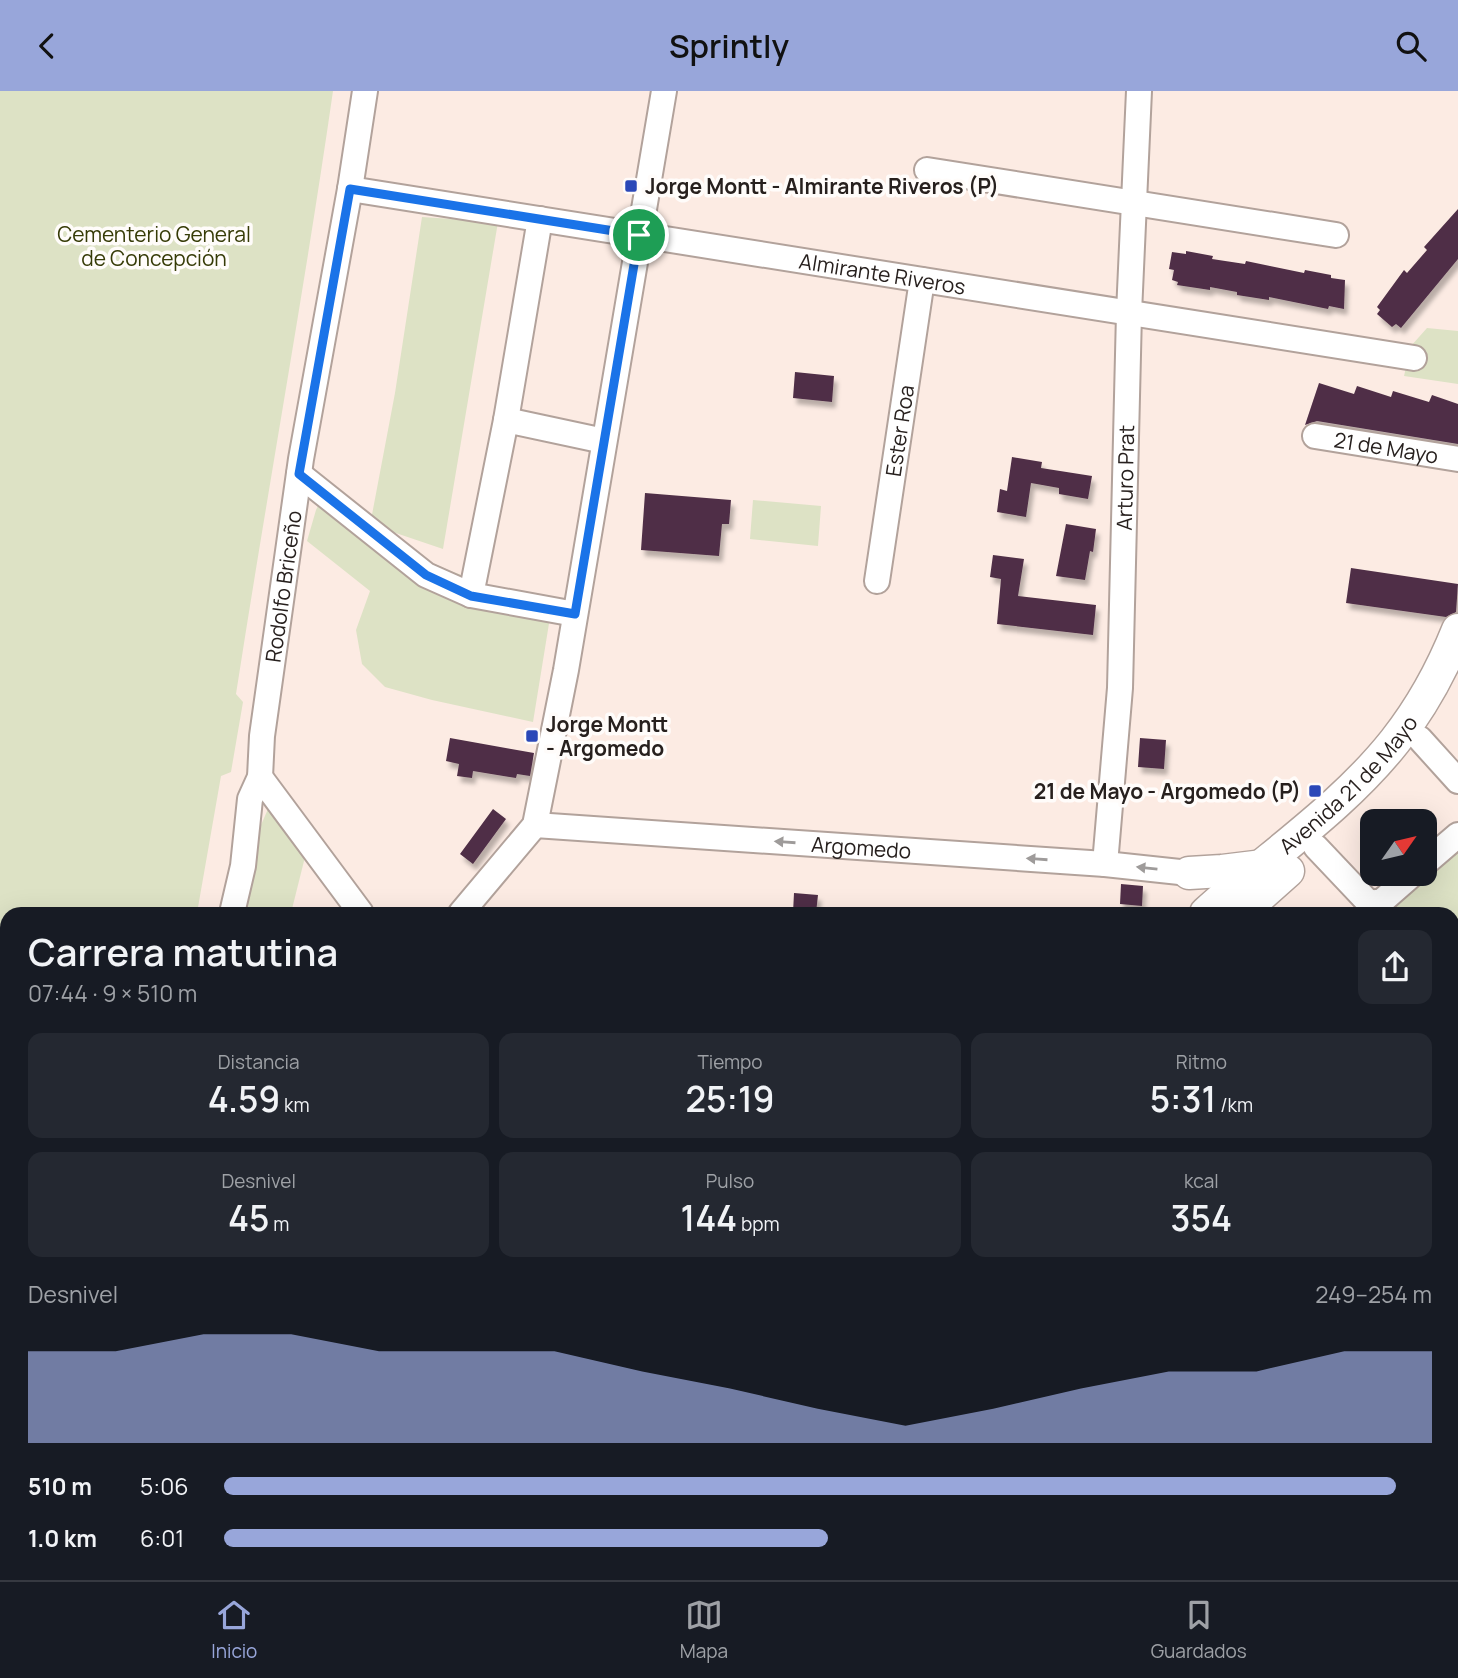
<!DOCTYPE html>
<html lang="es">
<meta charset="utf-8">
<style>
:root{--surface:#171b24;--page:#242831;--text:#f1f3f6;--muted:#9ea1a6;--line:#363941;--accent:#98a6da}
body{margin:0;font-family:Manrope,sans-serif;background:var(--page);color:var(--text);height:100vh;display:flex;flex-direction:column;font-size:26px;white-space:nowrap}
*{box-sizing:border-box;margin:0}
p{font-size:23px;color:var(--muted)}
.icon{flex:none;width:38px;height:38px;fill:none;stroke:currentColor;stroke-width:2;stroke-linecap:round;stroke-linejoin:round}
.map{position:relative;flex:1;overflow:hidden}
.side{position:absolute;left:0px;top:816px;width:1460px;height:674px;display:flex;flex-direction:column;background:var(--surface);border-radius:21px 21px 0 0;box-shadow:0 7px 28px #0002}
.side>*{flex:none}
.needle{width:46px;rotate:56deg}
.controls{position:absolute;left:1360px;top:718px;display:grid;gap:14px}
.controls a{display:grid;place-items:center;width:77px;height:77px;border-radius:14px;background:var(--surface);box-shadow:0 7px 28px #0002;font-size:35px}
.pin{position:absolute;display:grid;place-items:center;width:60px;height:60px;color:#fff;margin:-30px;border:4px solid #fff;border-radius:50%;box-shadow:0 2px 7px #0007}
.round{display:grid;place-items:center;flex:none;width:74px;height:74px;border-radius:14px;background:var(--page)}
.overview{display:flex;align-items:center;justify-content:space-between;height:119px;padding:0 28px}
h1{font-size:38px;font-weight:600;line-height:52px}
.figures{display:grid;grid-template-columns:repeat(3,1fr);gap:10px;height:119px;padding:7px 28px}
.figures div{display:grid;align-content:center;border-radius:14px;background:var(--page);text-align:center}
.figures b{font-size:35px;font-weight:600}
.figures small{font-size:19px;font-weight:400}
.figures p{font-size:19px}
.chart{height:196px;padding:14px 28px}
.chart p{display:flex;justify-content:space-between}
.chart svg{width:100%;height:126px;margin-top:7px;fill:var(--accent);opacity:.7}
ul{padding:0 28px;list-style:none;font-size:23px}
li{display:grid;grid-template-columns:112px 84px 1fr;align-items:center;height:52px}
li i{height:18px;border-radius:9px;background:var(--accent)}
header{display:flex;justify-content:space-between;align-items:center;height:91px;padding:0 28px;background:var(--accent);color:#111;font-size:32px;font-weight:600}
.menu{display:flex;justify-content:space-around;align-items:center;height:98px;border-top:2px solid var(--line);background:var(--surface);font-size:19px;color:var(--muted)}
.menu a{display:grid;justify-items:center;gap:4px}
.menu .on{color:var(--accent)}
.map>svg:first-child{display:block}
.built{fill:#f7ded3}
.green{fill:#dde2c5}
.building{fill:#4f2f46;filter:url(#shadow)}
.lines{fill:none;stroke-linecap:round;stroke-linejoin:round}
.minor-casing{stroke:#b2a29b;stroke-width:28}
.major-casing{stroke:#b2a29b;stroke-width:35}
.minor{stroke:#fff;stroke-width:24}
.major{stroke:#fff;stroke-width:32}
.rail{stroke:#938782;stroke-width:5;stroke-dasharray:12 12;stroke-linecap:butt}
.oneway{fill:#9e9b9a}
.route-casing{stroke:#fff;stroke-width:14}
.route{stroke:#1a73e8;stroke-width:9}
.poi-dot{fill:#2b48b8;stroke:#fffcfa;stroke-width:2.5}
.labels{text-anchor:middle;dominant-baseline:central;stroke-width:7;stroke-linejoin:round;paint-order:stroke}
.poi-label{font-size:21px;font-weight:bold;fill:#27201e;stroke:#fffcfa;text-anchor:start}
.park-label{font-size:21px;fill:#363b07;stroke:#fffcfa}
.street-label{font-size:21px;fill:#27201e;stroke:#fffcfa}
</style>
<header><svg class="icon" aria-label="back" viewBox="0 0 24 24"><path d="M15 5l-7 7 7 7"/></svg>Sprintly<svg class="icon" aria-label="search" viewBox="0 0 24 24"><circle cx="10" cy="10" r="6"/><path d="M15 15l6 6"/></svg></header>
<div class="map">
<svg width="1458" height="1489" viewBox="0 0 1458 1489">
<defs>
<filter id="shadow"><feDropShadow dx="3.5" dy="6" stdDeviation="2" flood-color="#0004"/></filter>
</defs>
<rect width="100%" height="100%" fill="#fcebe3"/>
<path class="built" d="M1458,905V1349L1453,1352L1452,908Z"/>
<path class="green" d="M0,0H333C304,202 267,402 236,603L243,611L231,681L221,685L197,822H7V841L0,840Z
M422,126L498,131L443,458L381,437C425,480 495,494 552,514L533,631L432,609L385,596L362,573L356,539L370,500L307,450L316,419L329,393L371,429L395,302Z
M1427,237L1458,240V293L1404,285L1411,255Z
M753,409L821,415L818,455L750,448Z
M268,718L305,766L291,822H232L243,775Z
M1458,753V852L1453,855L1452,822H1374Z
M0,876L7,877V1386L4,1381L0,1380Z"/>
<path class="building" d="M1458,118V168L1401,237L1396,233L1392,236L1377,223L1380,219L1377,216L1404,179L1407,182L1427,159L1424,156Z
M1186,160L1213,165L1212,168L1245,173L1246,170L1304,182L1305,179L1331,184V187L1345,189L1344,218L1329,215L1328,218L1269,206V209L1237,204V201L1210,196V199L1177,194L1178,191L1172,189L1174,179L1169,178L1172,161L1186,163Z
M795,281L834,285L832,311L793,307Z
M1319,292L1354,303L1357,295L1391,306L1393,300L1429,311L1432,304L1458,313V353L1317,330L1305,334Z
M1012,366L1042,371L1041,377L1092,385L1088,408L1059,403V397L1031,392L1026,426L997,421L1000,398L1007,400Z
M645,402L731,409L729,433H722L719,465L641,459Z
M1066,433L1096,438L1093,461L1090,460L1085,489L1056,485Z
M993,464L1024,468L1018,505L1096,514L1093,544L997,533L1001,488L990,486Z
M1351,477L1458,493L1456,521L1446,526L1346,512Z
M450,647L534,662L530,685L517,683L516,687L473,680L472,687L457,685L459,673L446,670Z
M1140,647L1166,649L1164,678L1138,676Z
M493,718L506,728L473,773L460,763Z
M1121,793L1143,795L1142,815L1120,813Z
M794,802L818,804L816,822H793Z"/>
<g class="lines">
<g class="minor-casing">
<g id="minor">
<path d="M927,79L1336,144"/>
<path id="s1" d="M350,98L1414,267"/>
<path d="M506,329L604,350"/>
<path id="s2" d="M1315,345L1458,368"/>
<path d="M299,383L426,484L471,504L575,523"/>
<path id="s3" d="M877,490L922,189"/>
<path d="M471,504L506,329L540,128"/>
<path d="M1420,648L1458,690"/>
<path d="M260,686L361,822"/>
<path id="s4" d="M535,734L1105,773L1189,782"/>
<path d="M1316,756L1369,812L1382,810L1414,782"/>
<path id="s5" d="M1105,773L1120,597L1129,222L1139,0"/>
<path d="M1424,773L1458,744"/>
<path id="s6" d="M232,822L243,775L250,708L260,686L262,645L301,368L350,98L365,0"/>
<path d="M461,822L535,734L566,579L664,0"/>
<path d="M838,1482L841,1489"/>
<path d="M933,1482L936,1489"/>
<path d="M1035,1482L1038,1489"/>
<path d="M1403,1482L1405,1489"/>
<path d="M373,1489L385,1482"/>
<path d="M725,1489V1482"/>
<path d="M1123,1489L1138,1482"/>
</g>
</g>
<g class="major-casing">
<g id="major">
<path d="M1189,782L1222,780L1263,775"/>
<path id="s7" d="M1206,822C1269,765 1342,717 1395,650C1421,617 1442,579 1458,539"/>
<path d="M1241,822L1288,780"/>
<path d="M606,1489L609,1482"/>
</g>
</g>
<use href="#minor" class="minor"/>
<use href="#major" class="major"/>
<path class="rail" d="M1452,877L1458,874
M1452,890L1458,887
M590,1489L597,1482
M607,1489L615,1482"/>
</g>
<defs><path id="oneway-solid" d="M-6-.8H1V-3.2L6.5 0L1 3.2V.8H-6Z" transform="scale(1.75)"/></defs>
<g class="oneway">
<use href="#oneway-solid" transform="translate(785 751) rotate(-176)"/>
<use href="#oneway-solid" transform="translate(1037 768) rotate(-176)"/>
<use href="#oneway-solid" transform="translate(1147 777) rotate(-174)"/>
</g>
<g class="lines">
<g class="route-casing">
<path id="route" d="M350,98L639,144L575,523L471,505L426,484L299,383Z"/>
</g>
<use href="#route" class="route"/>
</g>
<g class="poi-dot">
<rect x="624" y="88" width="14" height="14" rx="3.5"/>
<rect x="525" y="638" width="14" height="14" rx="3.5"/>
<rect x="1308" y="693" width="14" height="14" rx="3.5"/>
</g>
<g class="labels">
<g class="poi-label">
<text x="645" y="95">Jorge Montt - Almirante Riveros (P)</text>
<text x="546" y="633">Jorge Montt<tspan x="546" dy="24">- Argomedo</tspan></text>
<text x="1301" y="700" text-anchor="end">21 de Mayo - Argomedo (P)</text>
</g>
<g class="park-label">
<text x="154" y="143">Cementerio General<tspan x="154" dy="24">de Concepción</tspan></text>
</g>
<g class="street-label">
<text stroke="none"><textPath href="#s1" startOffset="539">Almirante Riveros</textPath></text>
<text stroke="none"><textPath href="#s3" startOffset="152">Ester Roa</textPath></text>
<text stroke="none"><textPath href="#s2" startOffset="72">21 de Mayo</textPath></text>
<text stroke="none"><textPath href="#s5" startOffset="387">Arturo Prat</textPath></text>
<text stroke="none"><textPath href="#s6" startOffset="332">Rodolfo Briceño</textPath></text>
<text stroke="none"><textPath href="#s7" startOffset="192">Avenida 21 de Mayo</textPath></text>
<text stroke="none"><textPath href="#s4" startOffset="327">Argomedo</textPath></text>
</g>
</g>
</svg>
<div class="controls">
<a><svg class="needle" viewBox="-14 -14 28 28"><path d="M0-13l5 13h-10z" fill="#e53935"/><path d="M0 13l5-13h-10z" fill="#9ea1a6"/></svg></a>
</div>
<div class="pin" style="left:639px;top:144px;background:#1e9e55"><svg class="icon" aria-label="arrive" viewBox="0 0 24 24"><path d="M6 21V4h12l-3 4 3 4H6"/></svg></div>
<section class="side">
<div class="overview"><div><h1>Carrera matutina</h1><p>07:44 · 9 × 510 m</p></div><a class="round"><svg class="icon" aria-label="share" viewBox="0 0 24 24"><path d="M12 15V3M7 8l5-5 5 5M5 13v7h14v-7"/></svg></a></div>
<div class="figures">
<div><p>Distancia</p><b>4.59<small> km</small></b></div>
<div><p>Tiempo</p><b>25:19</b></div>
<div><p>Ritmo</p><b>5:31<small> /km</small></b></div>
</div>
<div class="figures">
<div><p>Desnivel</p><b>45<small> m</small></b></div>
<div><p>Pulso</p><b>144<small> bpm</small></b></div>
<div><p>kcal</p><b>354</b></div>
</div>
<div class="chart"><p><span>Desnivel</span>249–254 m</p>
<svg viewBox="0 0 160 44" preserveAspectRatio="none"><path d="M0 44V12L10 12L20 6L30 6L40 12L50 12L60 12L70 19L80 25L90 32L100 38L110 32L120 25L130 19L140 19L150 12L160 12V44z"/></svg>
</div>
<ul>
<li><b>510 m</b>5:06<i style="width:97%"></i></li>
<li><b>1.0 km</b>6:01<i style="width:50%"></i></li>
</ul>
</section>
</div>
<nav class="menu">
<a class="on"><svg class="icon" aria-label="home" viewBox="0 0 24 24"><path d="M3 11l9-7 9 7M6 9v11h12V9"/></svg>Inicio</a>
<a><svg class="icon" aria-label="map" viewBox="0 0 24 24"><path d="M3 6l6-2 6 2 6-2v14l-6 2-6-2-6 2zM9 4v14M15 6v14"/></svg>Mapa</a>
<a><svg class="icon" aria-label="saved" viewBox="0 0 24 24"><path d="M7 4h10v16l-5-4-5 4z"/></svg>Guardados</a>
</nav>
